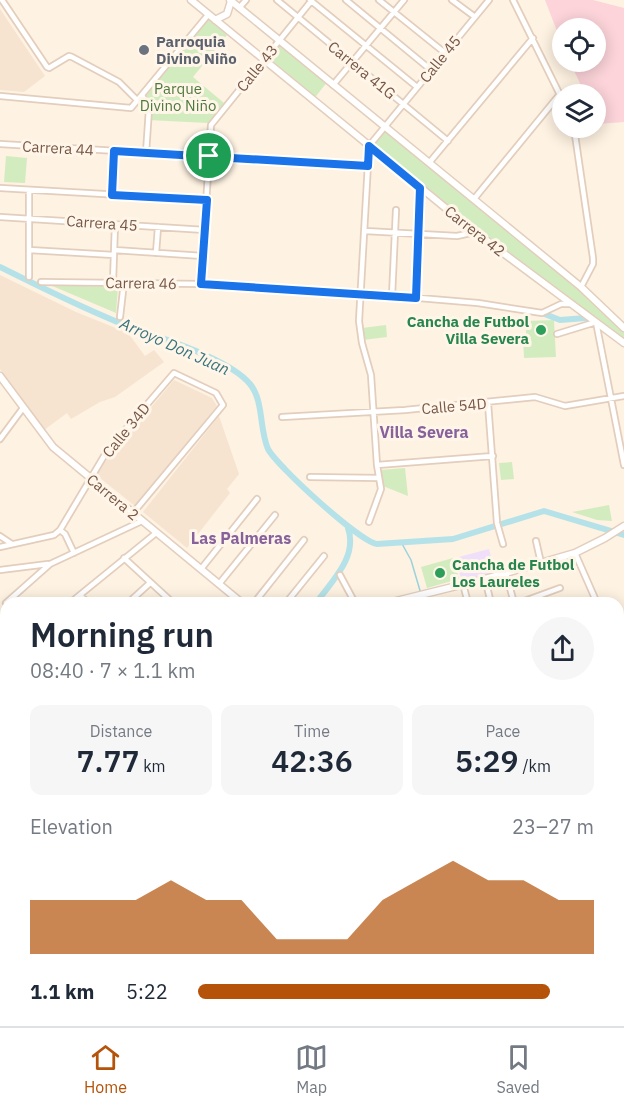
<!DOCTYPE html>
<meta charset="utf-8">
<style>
:root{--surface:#fff;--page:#f6f6f7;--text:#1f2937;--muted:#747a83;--line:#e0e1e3;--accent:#b45309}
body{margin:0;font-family:"IBM Plex Sans",sans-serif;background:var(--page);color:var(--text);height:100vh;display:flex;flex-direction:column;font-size:22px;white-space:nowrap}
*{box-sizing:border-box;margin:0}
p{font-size:20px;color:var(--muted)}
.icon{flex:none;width:33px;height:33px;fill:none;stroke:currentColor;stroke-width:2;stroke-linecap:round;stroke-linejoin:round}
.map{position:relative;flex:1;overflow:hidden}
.drawer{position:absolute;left:0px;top:597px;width:624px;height:429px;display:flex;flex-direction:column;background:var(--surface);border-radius:18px 18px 0 0;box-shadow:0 3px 15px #0003}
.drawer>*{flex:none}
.buttons{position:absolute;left:552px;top:18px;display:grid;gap:12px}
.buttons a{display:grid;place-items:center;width:54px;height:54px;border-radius:50%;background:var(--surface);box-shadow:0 3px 15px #0003;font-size:30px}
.pin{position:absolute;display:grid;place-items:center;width:51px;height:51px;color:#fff;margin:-26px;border:3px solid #fff;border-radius:50%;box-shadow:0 2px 6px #0007}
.round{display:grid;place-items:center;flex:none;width:63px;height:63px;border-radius:32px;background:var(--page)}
.head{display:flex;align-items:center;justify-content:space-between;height:102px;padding:0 30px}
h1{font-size:33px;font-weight:600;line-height:45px}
.metrics{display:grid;grid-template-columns:repeat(3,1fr);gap:9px;height:102px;padding:6px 30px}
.metrics div{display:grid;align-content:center;border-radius:12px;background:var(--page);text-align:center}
.metrics b{font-size:30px;font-weight:600}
.metrics small{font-size:16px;font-weight:400}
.metrics p{font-size:16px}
.chart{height:168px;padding:12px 30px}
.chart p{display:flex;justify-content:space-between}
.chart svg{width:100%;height:108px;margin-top:6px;fill:var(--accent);opacity:.7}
ul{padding:0 30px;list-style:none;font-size:20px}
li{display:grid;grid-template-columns:96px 72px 1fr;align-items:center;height:45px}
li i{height:15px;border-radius:8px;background:var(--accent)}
.tab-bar{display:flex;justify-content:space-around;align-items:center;height:84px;border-top:2px solid var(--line);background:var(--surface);font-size:16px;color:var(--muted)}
.tab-bar a{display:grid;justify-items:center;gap:3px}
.tab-bar .on{color:var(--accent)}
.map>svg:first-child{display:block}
.residential{fill:#f6e4d0}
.education{fill:#efdffa}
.medical{fill:#fcd4da}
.green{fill:#d3ecbf}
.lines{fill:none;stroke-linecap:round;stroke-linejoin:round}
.stream{stroke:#9ad3db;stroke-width:1.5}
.canal{stroke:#b5e2e8;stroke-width:6}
.minor-casing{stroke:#e3cebd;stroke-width:8}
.tertiary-casing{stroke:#e3cebd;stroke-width:9}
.minor{stroke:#fff;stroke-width:4.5}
.tertiary{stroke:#fff;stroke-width:6}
.route-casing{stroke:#fff;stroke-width:12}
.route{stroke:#1a73e8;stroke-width:8}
.worship-dot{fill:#6b7280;stroke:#fff6e9;stroke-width:2}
.leisure-dot{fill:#2e9e5b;stroke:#fff6e9;stroke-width:2}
.labels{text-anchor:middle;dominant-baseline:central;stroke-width:6;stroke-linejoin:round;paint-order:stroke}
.worship-label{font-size:15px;font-weight:bold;fill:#5b616d;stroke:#fff6e9;text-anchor:start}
.street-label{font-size:15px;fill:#775746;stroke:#fff6e9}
.park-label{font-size:15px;fill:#4e783c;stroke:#fff6e9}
.leisure-label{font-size:15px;font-weight:bold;fill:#27864d;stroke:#fff6e9;text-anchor:end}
.water-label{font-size:16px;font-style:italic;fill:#3a747e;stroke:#fff6e9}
.neighbourhood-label{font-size:16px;font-weight:bold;fill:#86619b;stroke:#fff6e9}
</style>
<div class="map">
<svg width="624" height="1026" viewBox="0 0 624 1026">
<rect width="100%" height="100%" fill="#fef2e2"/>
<path class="residential" d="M0,9L45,76L24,92L0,90Z
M0,275L76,312L128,333L145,356L154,350L164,362L115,397L100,402L71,419L67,413L44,430L0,369Z
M174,380L212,398L217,406L135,506L95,474Z
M219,416L239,474L227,489L230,493L187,548L143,512Z"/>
<path class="education" d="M489,549L495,572L462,581L455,558Z"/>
<path class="medical" d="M545,0H593L624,8V122L597,124L596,94H585L570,62H596V28H562V44Z"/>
<path class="green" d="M208,19L227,35L193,77L224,103L208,123L148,120L151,107L146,96Z
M279,40L328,81L313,100L264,59Z
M384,127C466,193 552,255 624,332V338L570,302L369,146Z
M6,156L27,158L25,183L4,182Z
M50,285L118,287L116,313Z
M554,320L556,357L524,358L523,335H526V321Z
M386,325L387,337L363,340L362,328Z
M512,462L514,479L501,480L499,463Z
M405,468L408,496L383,486L380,470Z
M609,505L612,521L597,520L572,512Z
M453,558L459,579L427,588L421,567Z"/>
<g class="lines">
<path class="stream" d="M401,542L411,560L421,594"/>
<path class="canal" d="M0,267C38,286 76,305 115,321C149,335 227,356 250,384C264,401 259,429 268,449C277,466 360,542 377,544L453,539L544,511L624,535
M542,313L560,320L586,318
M316,603C332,581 358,557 348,528
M494,1020L502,1026"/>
<g class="minor-casing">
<path id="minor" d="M2,0L47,67L49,68L69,56L72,57L119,82L137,100
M277,0L448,141
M310,0L417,87
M346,0L431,70
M379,0L445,53
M452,0L475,17
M513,0L562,99
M239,8L246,0
M333,85L404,0
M142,95L149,109L146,153
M0,96L131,108L208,15
M574,128L593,258V264L581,287
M0,144L368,166
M429,163L533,38
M0,188L207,200
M29,190V277
M112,195L114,151
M474,199L560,94
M0,217L205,230
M365,231L457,236L475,232
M29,250L114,255
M114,250L203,256
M156,253L158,227
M41,282L201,284L360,293L478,303L542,313L561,304H572
M113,282L115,224
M201,284L211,125L312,0
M392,296L396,210
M416,298L420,188
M120,317L124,282
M557,334L596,322L624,465
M488,403L497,523L503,544
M282,417L405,410L535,397L565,406L624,396
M0,439L23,408
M377,465L493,456
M310,477L379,478
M369,522L381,489L377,465L371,375L362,343L359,321L369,146L489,0
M60,530L65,534L74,553
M0,536L12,544
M536,541L541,563
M0,547L54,535L60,530L107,451L174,373L216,393L223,405L133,513
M575,553L597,603
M124,558L173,603
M201,569L257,499
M0,570L48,564
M506,573L514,603
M340,575L355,603
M485,579L491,603
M219,584L275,515
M463,584L468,603
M80,595L88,603
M6,603L50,564L142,521
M70,603L156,533
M128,603L150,583
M254,603L304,540
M286,603L324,556
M519,603L560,588
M618,651L624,665
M0,663L6,658
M0,688L6,695
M618,689L624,688
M618,717L624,715
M0,731L6,730
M618,747L624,745
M0,772H6
M618,829L624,827
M618,901L624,906
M0,916L6,923
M618,956L624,961
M0,977L6,984
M618,1003L624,995
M94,1020L99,1026
M234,1020L239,1026
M304,1020L309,1026
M379,1020L385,1026
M561,1020L569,1026
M4,1026L11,1020
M215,1026L222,1020
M288,1026L294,1020
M386,1026L391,1020
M473,1026L479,1020
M599,1026L604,1020"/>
</g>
<g class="tertiary-casing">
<path id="tertiary" d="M191,0L475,232L624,343
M230,0L581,287L624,328
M215,20L227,14L231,1
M0,376L53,447L242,603
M388,603L485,579L575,553L605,538L624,526
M0,843L6,849
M0,853L6,860
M151,1020L156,1026
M159,1020L165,1026
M74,1026L81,1020"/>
</g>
<use href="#minor" class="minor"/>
<use href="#tertiary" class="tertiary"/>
</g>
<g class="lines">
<g class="route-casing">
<path id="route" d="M369,146L420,188L416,298L201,284L207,200L112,195L114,151L368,166Z"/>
</g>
<use href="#route" class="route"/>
</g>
<circle class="worship-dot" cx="144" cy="50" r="6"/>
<g class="leisure-dot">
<circle cx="541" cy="330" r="6"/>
<circle cx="440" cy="573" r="6"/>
</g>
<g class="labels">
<g class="worship-label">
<text x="156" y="41">Parroquia<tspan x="156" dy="17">Divino Niño</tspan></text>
</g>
<g class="street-label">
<text transform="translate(440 59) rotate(-51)">Calle 45</text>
<text transform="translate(257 68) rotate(-51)">Calle 43</text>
<text transform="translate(362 70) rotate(39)">Carrera 41G</text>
<text transform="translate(58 148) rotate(3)">Carrera 44</text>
<text transform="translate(102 223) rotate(4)">Carrera 45</text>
<text transform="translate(475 231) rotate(38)">Carrera 42</text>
<text transform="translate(141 283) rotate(1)">Carrera 46</text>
<text transform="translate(454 406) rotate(-5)">Calle 54D</text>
<text transform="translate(126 430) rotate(-51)">Calle 34D</text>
<text transform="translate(113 497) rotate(40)">Carrera 2</text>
</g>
<g class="park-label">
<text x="178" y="88">Parque<tspan x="178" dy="17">Divino Niño</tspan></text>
</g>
<g class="leisure-label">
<text x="529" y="321">Cancha de Futbol<tspan x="529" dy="17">Villa Severa</tspan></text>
<text x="452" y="564" text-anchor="start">Cancha de Futbol<tspan x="452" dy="17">Los Laureles</tspan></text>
</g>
<g class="water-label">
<text transform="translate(175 346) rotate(24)">Arroyo Don Juan</text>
</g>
<g class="neighbourhood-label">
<text x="424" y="432">Villa Severa</text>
<text x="241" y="538">Las Palmeras</text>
</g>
</g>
</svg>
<div class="buttons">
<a><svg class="icon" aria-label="locate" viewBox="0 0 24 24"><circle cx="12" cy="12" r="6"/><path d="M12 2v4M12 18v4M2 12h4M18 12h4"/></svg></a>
<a><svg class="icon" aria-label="layers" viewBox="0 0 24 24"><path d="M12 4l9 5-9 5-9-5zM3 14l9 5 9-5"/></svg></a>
</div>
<div class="pin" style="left:209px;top:156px;background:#1e9e55"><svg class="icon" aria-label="arrive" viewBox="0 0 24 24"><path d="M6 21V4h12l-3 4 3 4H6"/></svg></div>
<section class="drawer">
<div class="head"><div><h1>Morning run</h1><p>08:40 · 7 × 1.1 km</p></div><a class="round"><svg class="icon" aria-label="share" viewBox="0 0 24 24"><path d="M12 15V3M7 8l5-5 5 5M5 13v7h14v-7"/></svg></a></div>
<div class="metrics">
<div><p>Distance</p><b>7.77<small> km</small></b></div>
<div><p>Time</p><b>42:36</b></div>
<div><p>Pace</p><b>5:29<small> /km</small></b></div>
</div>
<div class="chart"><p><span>Elevation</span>23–27 m</p>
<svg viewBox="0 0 160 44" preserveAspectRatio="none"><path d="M0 44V22L10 22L20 22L30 22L40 14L50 22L60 22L70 38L80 38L90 38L100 22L110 14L120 6L130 14L140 14L150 22L160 22V44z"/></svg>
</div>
<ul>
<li><b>1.1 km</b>5:22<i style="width:89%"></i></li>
</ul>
</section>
</div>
<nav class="tab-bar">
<a class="on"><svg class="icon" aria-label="home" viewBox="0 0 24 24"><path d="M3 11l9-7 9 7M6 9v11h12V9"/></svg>Home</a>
<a><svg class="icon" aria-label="map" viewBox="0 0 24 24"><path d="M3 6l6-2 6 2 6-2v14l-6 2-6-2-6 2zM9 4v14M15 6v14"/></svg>Map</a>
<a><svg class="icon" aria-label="saved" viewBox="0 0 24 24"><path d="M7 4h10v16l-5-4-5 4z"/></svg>Saved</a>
</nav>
